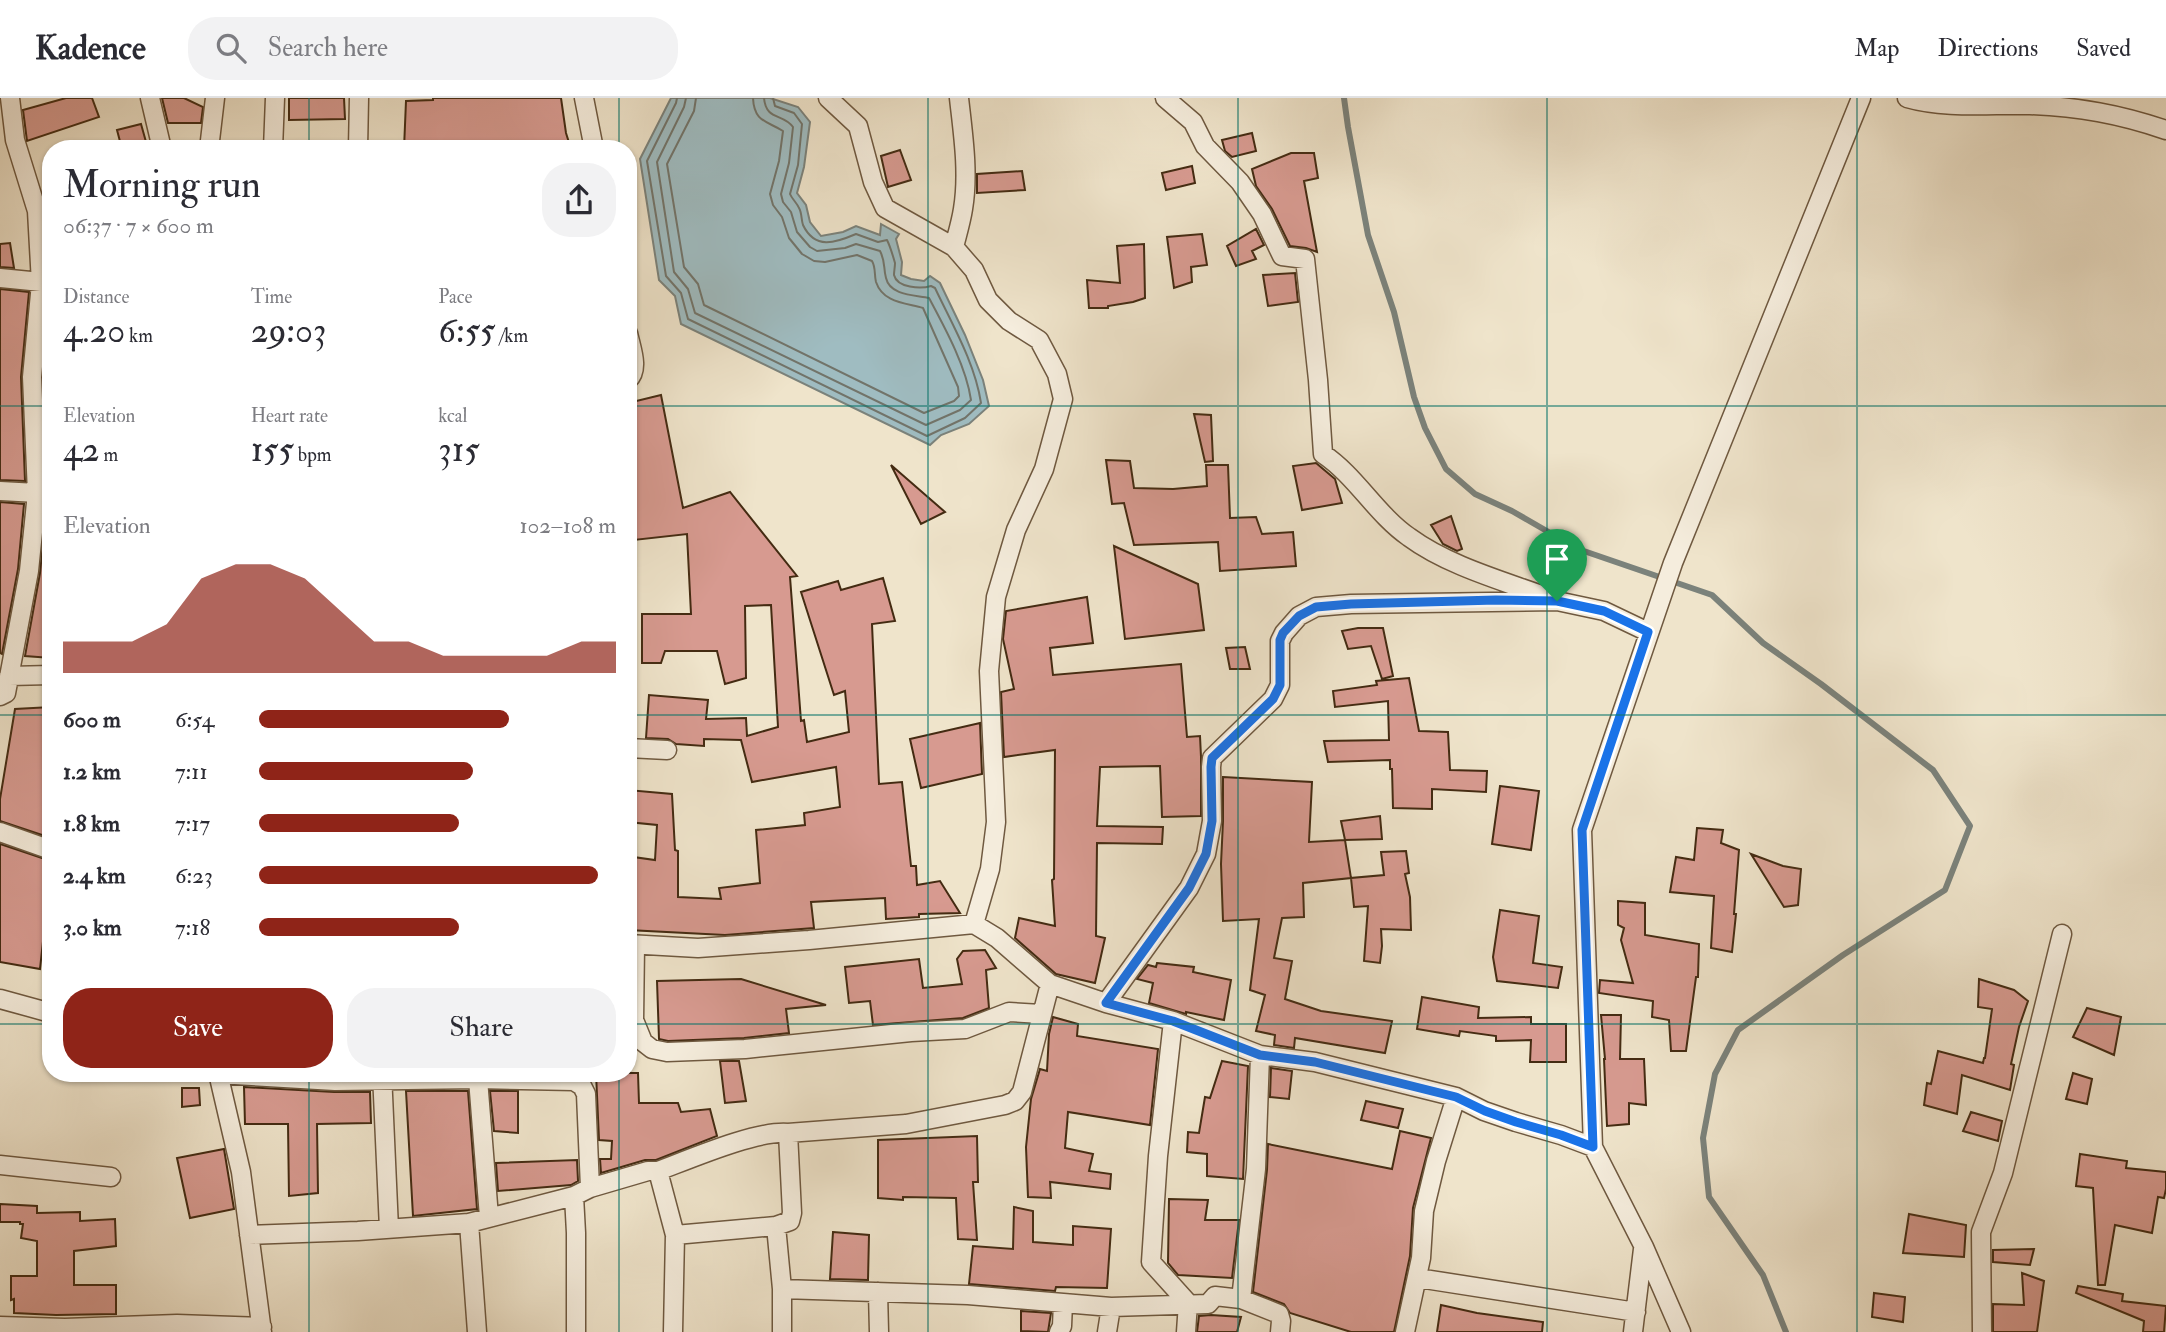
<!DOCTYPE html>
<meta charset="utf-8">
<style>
:root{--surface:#fff;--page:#f2f2f3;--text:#2b2b33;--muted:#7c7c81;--line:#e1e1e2;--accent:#8f2418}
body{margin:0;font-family:"IM FELL Double Pica",serif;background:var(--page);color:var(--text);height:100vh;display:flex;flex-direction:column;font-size:26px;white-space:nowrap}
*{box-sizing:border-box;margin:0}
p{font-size:23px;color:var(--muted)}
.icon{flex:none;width:38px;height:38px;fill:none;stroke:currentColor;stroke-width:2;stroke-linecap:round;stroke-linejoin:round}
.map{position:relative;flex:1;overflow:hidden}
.sheet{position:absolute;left:42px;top:42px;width:595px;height:942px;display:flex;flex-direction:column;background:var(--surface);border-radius:28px;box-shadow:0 2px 5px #0004}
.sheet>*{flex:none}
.pin{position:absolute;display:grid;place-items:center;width:60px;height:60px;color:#fff;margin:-72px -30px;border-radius:50% 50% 50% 0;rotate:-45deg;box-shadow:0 0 7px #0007}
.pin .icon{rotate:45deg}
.round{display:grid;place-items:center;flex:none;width:74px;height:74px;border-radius:28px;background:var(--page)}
.overview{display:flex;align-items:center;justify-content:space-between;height:119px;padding:0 21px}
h1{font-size:38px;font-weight:600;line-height:52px}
.figures{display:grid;grid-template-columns:repeat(3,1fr);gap:10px;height:119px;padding:7px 21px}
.figures div{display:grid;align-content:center}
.figures b{font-size:35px;font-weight:600}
.figures small{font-size:19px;font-weight:400}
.figures p{font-size:19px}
.chart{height:196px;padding:14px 21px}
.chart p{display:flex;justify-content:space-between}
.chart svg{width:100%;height:126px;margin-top:7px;fill:var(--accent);opacity:.7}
.primary-button{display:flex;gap:14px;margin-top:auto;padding:14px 21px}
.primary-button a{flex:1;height:80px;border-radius:28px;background:var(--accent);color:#fff;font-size:28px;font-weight:600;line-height:80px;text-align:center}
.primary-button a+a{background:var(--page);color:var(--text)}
ul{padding:0 21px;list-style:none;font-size:23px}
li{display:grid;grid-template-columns:112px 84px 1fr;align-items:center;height:52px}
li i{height:18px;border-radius:9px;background:var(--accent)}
header{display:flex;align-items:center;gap:42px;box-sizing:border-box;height:98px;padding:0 35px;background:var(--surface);border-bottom:2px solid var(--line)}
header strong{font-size:33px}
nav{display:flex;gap:38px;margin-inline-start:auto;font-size:24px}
.search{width:490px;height:63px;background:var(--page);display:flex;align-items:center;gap:18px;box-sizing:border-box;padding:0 24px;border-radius:28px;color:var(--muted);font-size:26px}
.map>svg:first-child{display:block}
.water{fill:#9fbcc1;stroke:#7b827b;stroke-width:2}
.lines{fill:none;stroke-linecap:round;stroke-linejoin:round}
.shore{stroke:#72746a;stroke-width:2}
.stream{stroke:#7b827b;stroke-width:6}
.building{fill:#d79a90;stroke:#442b12;stroke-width:2}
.street-casing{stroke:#6f5940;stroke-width:21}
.street{stroke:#f5eddd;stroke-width:18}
.route-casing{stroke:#fff;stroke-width:14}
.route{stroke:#1a73e8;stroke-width:9}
.grid{fill:none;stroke:#0f766e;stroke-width:2;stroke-opacity:0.55}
</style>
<header>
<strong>Kadence</strong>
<div class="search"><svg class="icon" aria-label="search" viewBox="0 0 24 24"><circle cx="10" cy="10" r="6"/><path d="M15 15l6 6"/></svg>Search here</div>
<nav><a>Map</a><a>Directions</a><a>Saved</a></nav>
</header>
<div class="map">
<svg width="2166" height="1234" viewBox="0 0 2166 1234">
<rect width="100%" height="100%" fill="#efe4cb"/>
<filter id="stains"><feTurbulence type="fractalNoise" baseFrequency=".00286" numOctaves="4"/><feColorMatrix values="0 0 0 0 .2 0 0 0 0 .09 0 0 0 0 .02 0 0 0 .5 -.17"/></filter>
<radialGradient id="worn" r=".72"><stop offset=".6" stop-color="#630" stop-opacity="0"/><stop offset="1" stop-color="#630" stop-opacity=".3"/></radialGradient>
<path class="water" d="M671,0H770L798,9L810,24L804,69L797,95L806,107L810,124L821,138L843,134L856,128L880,137L881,126L899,136L896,141L902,164L901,177L911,181L924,183L930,178L940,185L965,237L983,282L989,308L969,326L941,337L930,347L681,226L675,198L659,182L640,61Z"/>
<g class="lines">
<path class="shore" d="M677,0L676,5L647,63L666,178L681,195L688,221L927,338L965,320L981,305C975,265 952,226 935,190L931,188C921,191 897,190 894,177C894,173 895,169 895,165C893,158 890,148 887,142L878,144L856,136C835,145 815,152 803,127C801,121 802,115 799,110C797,105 792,101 790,96L798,67L802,26L794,15L775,8L773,0
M686,0L684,9L657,64L674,174L688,191L695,215L926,327L960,312L971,302C966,268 945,230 929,200C916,197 890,198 886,180C883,169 886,165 880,153L856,146L845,150L817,153L810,149L797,134L791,114L783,104L781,96L789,65L793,29C783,15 766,23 764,0
M696,0L694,13L667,66L684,169L698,186L704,207L924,315L954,303L959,298L958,289L923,210C906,205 883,205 876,184C874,176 876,170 872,163L857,157L825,164L814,163L802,156L789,140L782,119L773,107L770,96L779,63L783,33C767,23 754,24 753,0"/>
<path class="stream" d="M1344,0L1348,29L1368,137L1394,214L1414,299L1425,330L1446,371L1475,396L1512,413L1578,451L1712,497L1763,545L1821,586L1933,672L1970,728L1945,792L1843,857L1738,932L1715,976L1703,1040L1709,1099L1763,1177L1786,1234"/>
</g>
<path class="building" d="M66,0H92L99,19L27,43L23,12Z
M162,0H184L203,9L201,25H168Z
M289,0H344L345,21L289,22Z
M433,0H561L566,35L571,51H404L406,3L433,2Z
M141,26L148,51H122L117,32Z
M1252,35L1256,53L1232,59L1225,53L1222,42Z
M900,52L911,82L888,89L881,58Z
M1291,55H1314L1318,80L1304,83L1317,154L1306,150L1290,148L1272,111L1256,88L1252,71Z
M1192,68L1195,85L1166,92L1162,75Z
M1022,73L1025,92L977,95V76Z
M1256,131L1264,147L1252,153L1256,161L1236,168L1227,148Z
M1202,136L1207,167L1191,169L1192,184L1174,190L1167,139Z
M10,145L14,170L0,169V146Z
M1144,146L1145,200L1133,204L1108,208V210H1089L1087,182L1120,185L1117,148Z
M1295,175L1298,204L1268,208L1263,177Z
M0,191L29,194L21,279L25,383L0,382Z
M44,285H51V560L25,558L40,475L48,396Z
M661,297L683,410L730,394L797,478L790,479L801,623L804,622L807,644L849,634L845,593L834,597L801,494L838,483L841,492L883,480L895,523L872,526L879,686L902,684L911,768H916L917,787L940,783L960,815L919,816V819L886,821L885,800L811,804L814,830L725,837L628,832V797H631L633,759L655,762L657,727L628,724V692L672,696L675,752L678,753V799L721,801L719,790L760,785L756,732L805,727L804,715L840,709L836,669L752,684L741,642L704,641V648L676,646L668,641L646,640L649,597L708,602L706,621L746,620L747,638L778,629L771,507L745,508L746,580L725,586L717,553H665L661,565H642V516H691L687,436L634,442L628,400V305Z
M1194,316L1211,317L1213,363L1205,364Z
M1106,362L1130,363L1134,390L1173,391L1207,388L1206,367H1228L1230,420L1256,419L1262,436L1293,434L1296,468L1220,473L1218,444L1134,447L1124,405L1112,406Z
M1316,365L1335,381L1342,405L1302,412L1293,368Z
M891,367L945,414L921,426Z
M0,404L24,406L18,471L2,556L0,555Z
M1451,418L1462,451L1457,453L1443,446L1431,427Z
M1114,448L1198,486L1204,532L1125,541Z
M1087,499L1093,545L1050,550L1053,577L1181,566L1187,639L1200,638L1201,659V718L1162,719L1160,668L1100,669L1097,728L1163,729L1162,746L1097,745L1096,838L1105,840L1095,885L1056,876L1015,840L1019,820L1055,828L1052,782L1054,781L1055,652L1004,659L1001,594L1014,591L1003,541L1006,513Z
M1358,530H1383L1393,578L1382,581L1371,548L1348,551L1342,533Z
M1245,549L1250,571H1230L1226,550Z
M1409,580L1419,633L1448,634L1450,672L1487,673L1486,694L1432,691V711L1393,710L1392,671H1390V662L1328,664L1324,643L1389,642L1388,603L1335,609L1333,593L1377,587L1376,583Z
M51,609V740L0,723V701L15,611Z
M980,625L982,676L921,690L910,641Z
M1223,679L1312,684L1309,744L1345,742L1351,780L1303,785L1304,819L1282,820L1274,860L1292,863L1285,901L1321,913L1392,923L1385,955L1295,940L1294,950L1274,947L1275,937L1256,933L1265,897L1250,892L1259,821L1223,823L1221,766L1223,723Z
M1500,688L1539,693L1531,752L1492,746Z
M1380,718L1382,741L1345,742L1341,723Z
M1697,730L1723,732L1721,745L1739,752L1734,816H1736L1732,854L1711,850L1714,798L1670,794L1676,759L1694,762Z
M0,746L51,763V817L46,816L40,871L0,864Z
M1406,753L1409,775L1405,776L1410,799L1411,832L1381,831L1382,848L1380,865L1364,863L1368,808L1354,809L1351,780L1384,777L1381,754Z
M1751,756L1783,768L1801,771L1798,807L1784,809Z
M1618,803L1645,805V837L1699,846L1698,879H1696L1686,953H1671L1669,922L1652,919L1653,903L1599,895L1600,882L1633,885L1621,842L1624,830L1618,827Z
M1500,812L1539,818L1533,865L1562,869L1558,890L1497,883L1493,859Z
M985,852L996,870L986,872L989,910L963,920L873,927L870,903L849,905L845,869L919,861L923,890L962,886L957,861L963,853Z
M1157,865L1194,869L1193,874L1231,882L1224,922L1186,914V916L1149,905L1153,885L1137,881L1148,867L1156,869Z
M741,881L826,907L786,911L789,935L744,940L668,943L659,941L657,883Z
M1979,881L2014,892L2028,903L2019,929L2011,966L2014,967L2010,992L1962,977L1957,1016L1924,1007L1927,985L1931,986L1938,953L1983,965L1984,960H1985L1992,911L1978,909Z
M1422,899L1479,909L1478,920L1531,919V926H1566V964H1530L1531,942L1496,943V938L1460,933L1459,938L1417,931Z
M2087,910L2121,919L2114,957L2073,939Z
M1601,917H1621L1620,961H1644L1646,1007L1629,1005V1026L1607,1028L1604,961H1605Z
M1053,919L1078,926L1077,938L1158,951L1150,1027L1068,1014L1065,1050L1093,1056L1089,1073L1111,1076L1110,1091L1050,1084L1051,1100L1028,1099L1026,1049L1031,1001L1040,971L1047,973L1049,936Z
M720,963H739L746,1003L725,1005Z
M1222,963L1248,968L1243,1081L1207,1078V1056L1187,1054L1188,1034L1199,1035L1205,999L1210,1000Z
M1271,970L1292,973L1289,1001L1270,999Z
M596,975H638L639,1005H678L681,1014L710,1011L717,1038L656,1062H645L601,1075L600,1061H611L612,1043L599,1042Z
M2073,975L2092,981L2087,1006L2066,1001Z
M244,989L334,994H370L371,1025L317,1026L318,1095L289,1098L288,1026H245Z
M182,990H199L200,1007L182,1009Z
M406,993H468L477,1111L413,1118Z
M490,993H518V1035L494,1033Z
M1366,1003L1403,1011L1398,1030L1361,1022Z
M1971,1014L2002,1023L1998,1043L1963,1033Z
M1400,1033L1431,1040L1413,1110L1410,1158L1394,1234H1351L1290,1215L1284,1206L1253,1194L1267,1072L1268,1046L1392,1071Z
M977,1038L978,1084H973L977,1142L958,1141L956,1100L903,1099V1102L878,1100V1042Z
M224,1051L234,1111L190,1120L177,1060Z
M2080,1056L2127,1063L2126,1070L2166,1074V1091L2164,1100L2158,1099L2152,1135L2115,1127L2105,1187H2098L2093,1090L2076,1088Z
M577,1062L578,1083L571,1087L498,1093L496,1065Z
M1169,1101L1208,1102L1205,1122H1239L1232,1180L1178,1177L1168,1165Z
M0,1106L37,1108V1115L80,1114V1123L115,1121L116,1148L74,1153V1187H116V1216L56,1217L14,1215V1201L11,1202V1178H37V1143L21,1140L23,1126H20V1124H0Z
M1014,1109L1033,1113V1144L1073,1147V1128L1111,1131L1107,1190L1056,1189L1055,1193L969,1186L973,1148L1013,1151Z
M1909,1116L1966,1127L1964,1159L1903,1155Z
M833,1134L869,1137L868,1182L830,1181Z
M2034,1151L2030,1167L1993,1164V1152Z
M2022,1175L2044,1183L2037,1234H1993V1206L2024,1207Z
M2078,1188L2123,1196L2122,1203L2166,1208L2164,1234H2143L2144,1223L2076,1195Z
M1874,1195L1905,1199L1903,1224L1872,1219Z
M1441,1207L1477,1215L1543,1224L1542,1234H1437Z
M1021,1213L1051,1215L1048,1234L1021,1233Z
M1211,1217L1241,1219L1237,1234H1197L1199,1218Z"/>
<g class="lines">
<g class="street-casing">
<path id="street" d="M150,0L162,51
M584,0L594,51
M828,0L858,28L873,84L885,110L954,149L974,172L988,202L1009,223L1039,242L1057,276L1063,301L1044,371L1016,432L996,499L989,573L996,724L990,771L974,826
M1165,0L1193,24L1205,48L1240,84L1262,116L1282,158L1305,161L1318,282L1323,356C1356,378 1376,416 1409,439C1447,467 1500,482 1544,498
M1907,0C1945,11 1990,6 2030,7C2079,9 2119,16 2166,32
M209,51L215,0
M273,51L275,0
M358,51L359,0
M954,149C957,137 961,124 963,111C969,75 963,36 959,0
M0,180L51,185
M628,235C631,250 640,271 628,282
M0,393L37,395
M9,578L51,577
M0,598L6,595L29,473L37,395L32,279L41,185L37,113L15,42L10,0
M628,650L667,652
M0,734L51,752
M628,846L698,850L809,842L974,826L997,840L1050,886L1106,905L1173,923L1260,957L1315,964L1456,999L1484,1013L1516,1024L1561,1037L1593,1049
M635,847L634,922L643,944L652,951L667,954L745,951L911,934L965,931L1009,914L1041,916
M0,901L51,915
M1106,905L1189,790L1206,756L1212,723L1211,669L1212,660L1273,601L1280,587V543L1284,535L1299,518L1316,509L1351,506L1557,503L1604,513L1648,534
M1173,923L1158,1058L1151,1164L1188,1205L1186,1234
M218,975L241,1074L262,1234
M382,975L389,1131
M218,976L335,983L478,981L574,983L582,988L586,996L590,1090
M478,981L489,1119
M0,1067L111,1079
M658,1073L675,1137L673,1234
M574,1098L576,1135V1234
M469,1125L477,1234
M776,1128L782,1191V1234
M249,1137L358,1133L469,1125L574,1098L590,1090L648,1073H658C690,1061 757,1032 788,1035L906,1026L1005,1007L1015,1003L1022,994L1050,886
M675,1137L776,1128L790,1123L792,1115L788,1035
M1418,1180L1636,1214
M782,1191L968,1197L1111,1209L1208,1206L1215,1198L1241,1201L1279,1216L1281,1223L1280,1234
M878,1194L879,1234
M1241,1201L1256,1071L1260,957
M0,1228L65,1230L177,1226L262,1229
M1059,1234L1062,1228L1063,1205
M1107,1234L1111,1209
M1405,1234L1421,1160L1424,1113L1436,1063L1456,999
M1633,1234L1643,1151
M1681,1234L1644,1149L1593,1049L1582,732L1673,465L1861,0
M1982,1234L1981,1134L2003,1075L2062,836"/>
</g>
<use href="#street" class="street"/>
</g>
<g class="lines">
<g class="route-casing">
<path id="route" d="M1496,502L1557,503L1604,513L1648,534L1582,732L1593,1049L1561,1037L1516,1024L1485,1013L1456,999L1315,964L1260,957L1173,923L1106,905L1189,790L1206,756L1212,723L1211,669L1212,660L1273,601L1280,587V542L1283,535L1299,518L1316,509L1351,506Z"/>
</g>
<use href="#route" class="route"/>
</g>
<path class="grid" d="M309,0V51M619,0V51M928,0V1234M1238,0V1234M1547,0V1234M1857,0V1234M0,308H51M628,308H2166M0,617H51M628,617H2166M0,926H51M628,926H2166M309,975V1234M619,975V1234"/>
<rect width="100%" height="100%" filter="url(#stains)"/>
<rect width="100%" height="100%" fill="url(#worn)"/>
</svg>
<div class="pin" style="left:1557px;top:503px;background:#1e9e55"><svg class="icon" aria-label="arrive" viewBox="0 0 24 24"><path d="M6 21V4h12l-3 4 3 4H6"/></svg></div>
<section class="sheet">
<div class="overview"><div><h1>Morning run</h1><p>06:37 · 7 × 600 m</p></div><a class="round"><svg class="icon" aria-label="share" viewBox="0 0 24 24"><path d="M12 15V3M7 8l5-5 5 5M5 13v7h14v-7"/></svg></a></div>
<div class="figures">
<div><p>Distance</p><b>4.20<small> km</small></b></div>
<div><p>Time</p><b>29:03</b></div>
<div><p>Pace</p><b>6:55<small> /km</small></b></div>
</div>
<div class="figures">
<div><p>Elevation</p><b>42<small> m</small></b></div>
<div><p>Heart rate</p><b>155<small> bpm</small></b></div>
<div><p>kcal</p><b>315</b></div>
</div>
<div class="chart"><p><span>Elevation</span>102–108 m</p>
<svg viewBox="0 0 160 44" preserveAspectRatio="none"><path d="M0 44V33L10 33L20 33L30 27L40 11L50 6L60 6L70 11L80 22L90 33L100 33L110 38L120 38L130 38L140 38L150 33L160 33V44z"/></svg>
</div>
<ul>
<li><b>600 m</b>6:54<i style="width:70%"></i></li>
<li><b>1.2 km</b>7:11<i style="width:60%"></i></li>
<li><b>1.8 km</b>7:17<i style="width:56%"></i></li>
<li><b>2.4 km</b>6:23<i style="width:95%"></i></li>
<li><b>3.0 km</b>7:18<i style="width:56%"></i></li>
</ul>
<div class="primary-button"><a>Save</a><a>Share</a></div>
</section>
</div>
